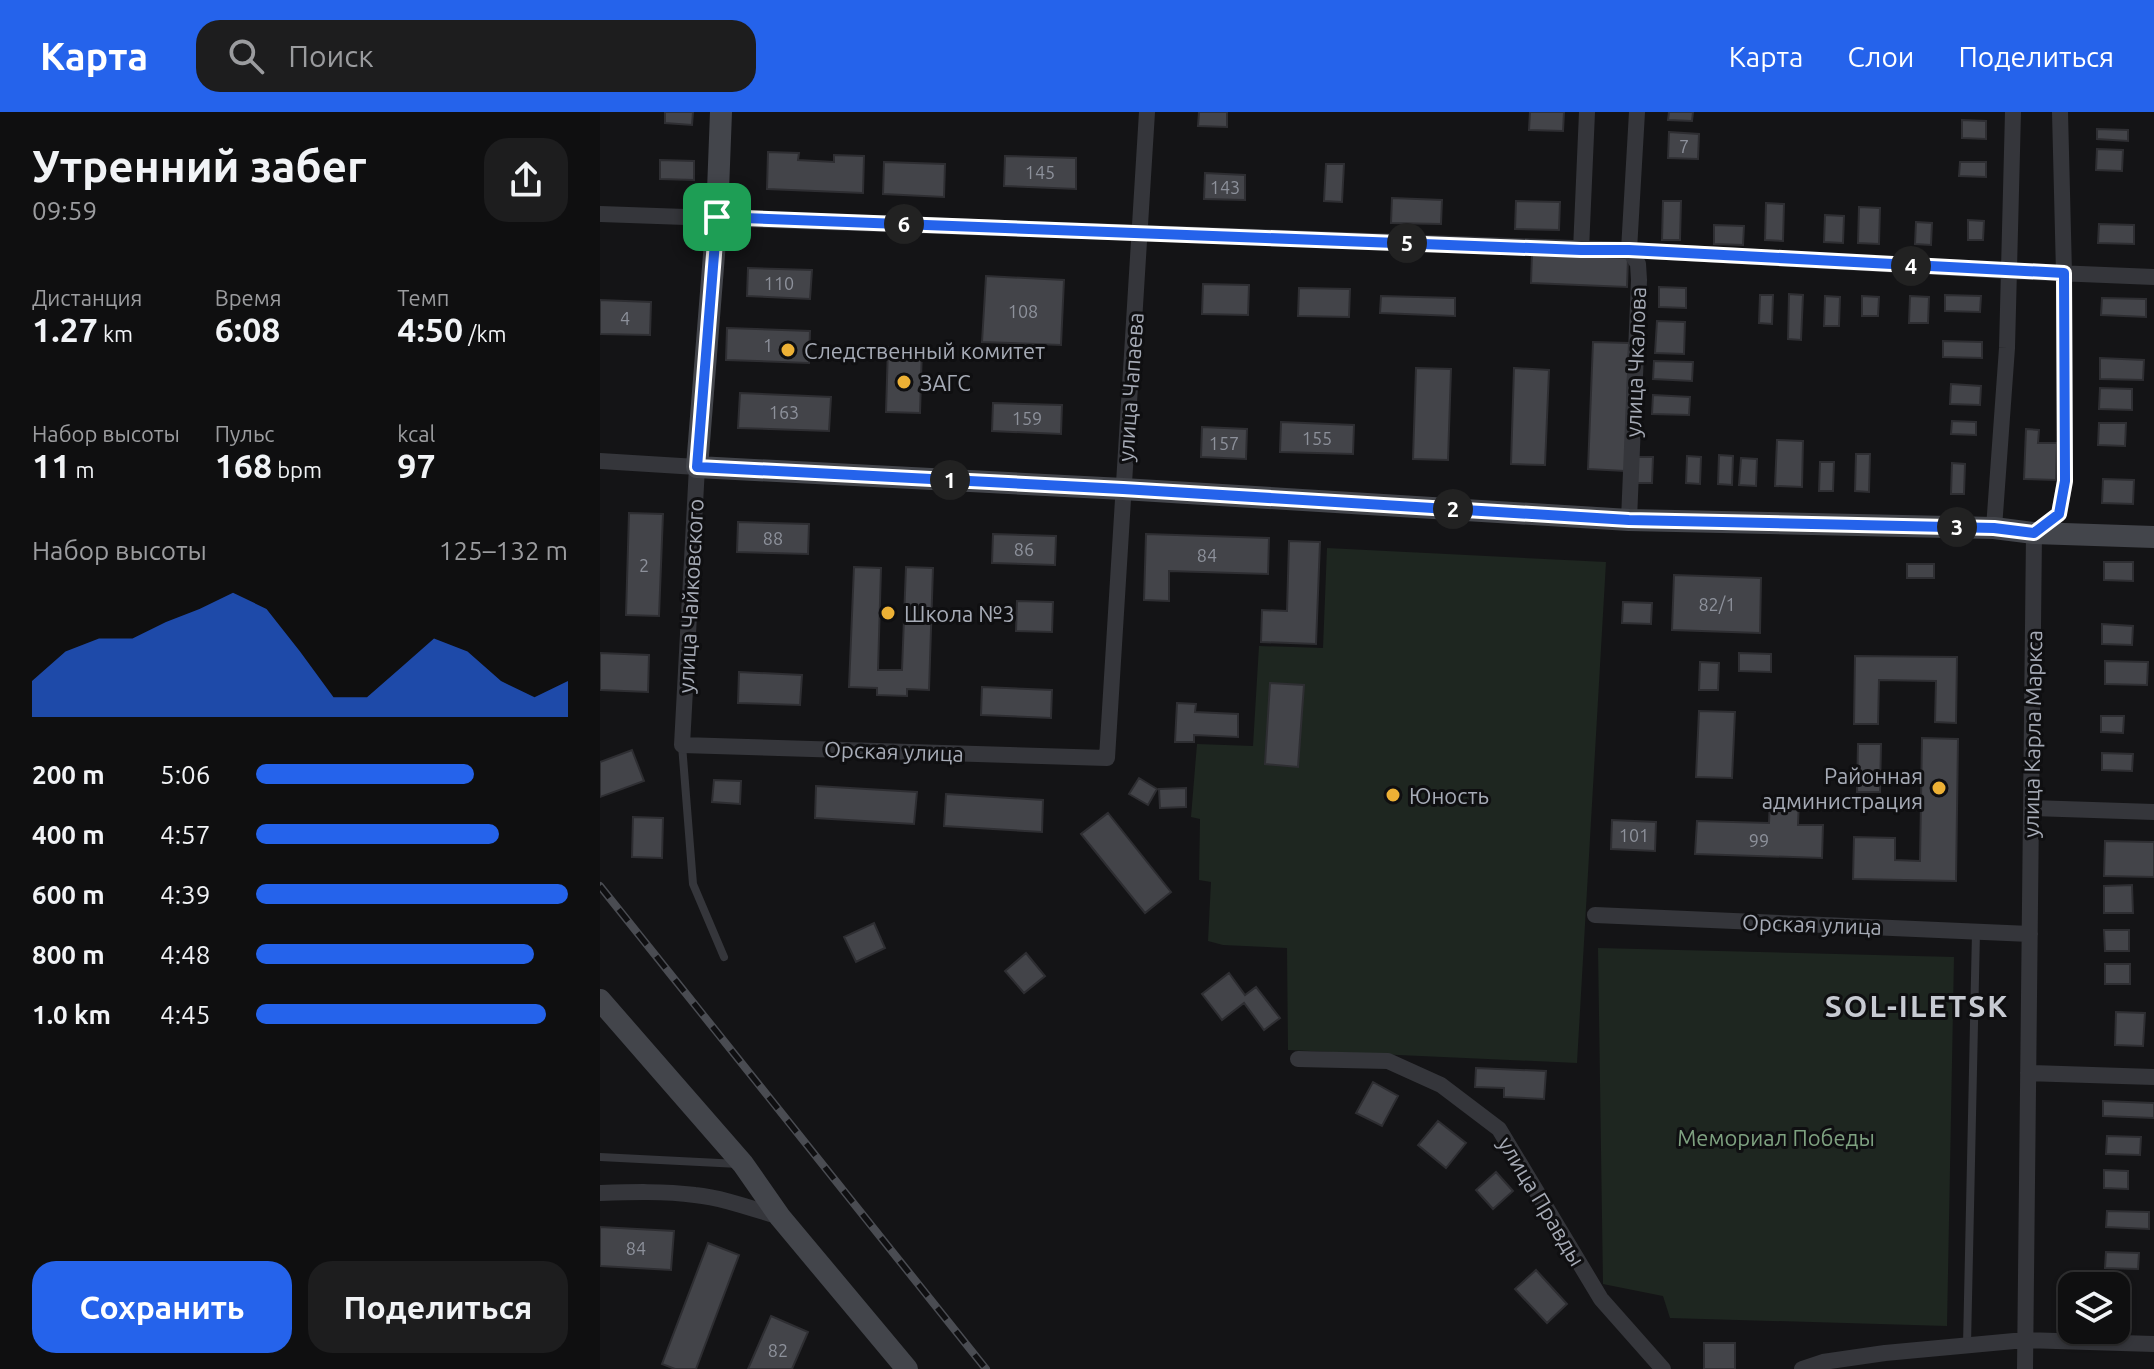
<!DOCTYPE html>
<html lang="ru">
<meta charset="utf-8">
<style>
:root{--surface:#0f0f10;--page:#1d1d1e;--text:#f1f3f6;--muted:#9b9c9f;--line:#2f2f30;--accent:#2563eb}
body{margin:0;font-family:Ubuntu,sans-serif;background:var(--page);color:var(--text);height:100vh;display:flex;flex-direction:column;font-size:30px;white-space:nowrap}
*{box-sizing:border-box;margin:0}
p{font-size:26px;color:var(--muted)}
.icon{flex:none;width:44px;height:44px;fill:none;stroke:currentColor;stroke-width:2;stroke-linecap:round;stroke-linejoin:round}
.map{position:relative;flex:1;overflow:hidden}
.sheet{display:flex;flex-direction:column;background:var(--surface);width:600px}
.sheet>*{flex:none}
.tools{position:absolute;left:1458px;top:1160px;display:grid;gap:16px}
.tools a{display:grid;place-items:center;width:72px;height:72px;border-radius:16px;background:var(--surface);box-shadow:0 2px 6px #0004,0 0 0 2px var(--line);font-size:40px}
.pin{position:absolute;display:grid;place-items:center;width:68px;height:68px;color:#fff;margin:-34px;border-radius:16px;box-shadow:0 4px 12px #0006}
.km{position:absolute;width:40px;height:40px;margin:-20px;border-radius:50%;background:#222;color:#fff;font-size:22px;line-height:40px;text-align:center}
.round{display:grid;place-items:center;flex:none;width:84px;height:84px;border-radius:24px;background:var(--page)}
.overview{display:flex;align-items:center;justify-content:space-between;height:136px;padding:0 32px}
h1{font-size:44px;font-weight:600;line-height:60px}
.metrics{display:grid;grid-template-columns:repeat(3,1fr);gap:12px;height:136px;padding:8px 32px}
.metrics div{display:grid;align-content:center}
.metrics b{font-size:34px;font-weight:600}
.metrics small{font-size:22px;font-weight:400}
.metrics p{font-size:22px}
.chart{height:224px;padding:16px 32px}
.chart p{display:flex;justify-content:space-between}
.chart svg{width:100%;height:144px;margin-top:8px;fill:var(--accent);opacity:.7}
.action{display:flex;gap:16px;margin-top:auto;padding:16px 32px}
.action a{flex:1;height:92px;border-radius:24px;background:var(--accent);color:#fff;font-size:32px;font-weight:600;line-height:92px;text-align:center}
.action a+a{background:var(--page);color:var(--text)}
ul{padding:0 32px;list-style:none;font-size:26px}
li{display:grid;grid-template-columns:128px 96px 1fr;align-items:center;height:60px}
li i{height:20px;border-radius:10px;background:var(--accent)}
header{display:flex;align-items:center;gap:48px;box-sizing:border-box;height:112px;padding:0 40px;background:var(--accent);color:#fff}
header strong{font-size:38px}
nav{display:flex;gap:44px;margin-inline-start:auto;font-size:28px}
.search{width:560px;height:72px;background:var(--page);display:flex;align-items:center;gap:20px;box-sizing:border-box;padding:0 28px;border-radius:24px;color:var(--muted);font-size:30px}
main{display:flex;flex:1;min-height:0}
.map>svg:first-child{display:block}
.green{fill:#1e2620}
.building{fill:#434449;stroke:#2e2e32;stroke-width:2}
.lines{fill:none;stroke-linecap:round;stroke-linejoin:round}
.lane{stroke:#35363b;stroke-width:8}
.street{stroke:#35363b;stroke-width:16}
.secondary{stroke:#43454b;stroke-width:22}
.rail-casing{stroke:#4a4c52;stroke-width:8}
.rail{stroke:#0f0f11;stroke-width:5;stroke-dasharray:15;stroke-linecap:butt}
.route-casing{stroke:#fff;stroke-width:16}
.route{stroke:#2563eb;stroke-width:10}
.poi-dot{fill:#edb135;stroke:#0f0f11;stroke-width:3}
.labels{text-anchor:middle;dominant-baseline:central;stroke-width:6;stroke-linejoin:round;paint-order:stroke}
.number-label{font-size:18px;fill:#8d919b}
.poi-label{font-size:22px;fill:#a6abb6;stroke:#0f0f11;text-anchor:start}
.street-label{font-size:22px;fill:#a6abb6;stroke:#0f0f11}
.park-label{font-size:22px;fill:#7ea180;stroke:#0f0f11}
.district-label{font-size:30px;font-weight:bold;letter-spacing:2px;fill:#c7cad2;stroke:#0f0f11}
</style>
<header>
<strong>Карта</strong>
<div class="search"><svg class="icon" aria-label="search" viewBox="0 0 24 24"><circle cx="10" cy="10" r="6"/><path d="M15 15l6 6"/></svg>Поиск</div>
<nav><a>Карта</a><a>Слои</a><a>Поделиться</a></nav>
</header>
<main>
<section class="sheet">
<div class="overview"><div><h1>Утренний забег</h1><p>09:59</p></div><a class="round"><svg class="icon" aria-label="share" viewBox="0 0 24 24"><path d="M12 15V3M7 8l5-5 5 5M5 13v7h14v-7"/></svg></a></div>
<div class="metrics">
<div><p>Дистанция</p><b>1.27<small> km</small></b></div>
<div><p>Время</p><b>6:08</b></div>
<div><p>Темп</p><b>4:50<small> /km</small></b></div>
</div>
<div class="metrics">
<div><p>Набор высоты</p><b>11<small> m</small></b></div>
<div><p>Пульс</p><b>168<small> bpm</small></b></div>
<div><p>kcal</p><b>97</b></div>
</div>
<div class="chart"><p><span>Набор высоты</span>125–132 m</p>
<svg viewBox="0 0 160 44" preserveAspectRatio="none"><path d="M0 44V33L10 24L20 20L30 20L40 15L50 11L60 6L70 11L80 24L90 38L100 38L110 29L120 20L130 24L140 33L150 38L160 33V44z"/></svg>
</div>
<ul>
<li><b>200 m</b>5:06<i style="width:70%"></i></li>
<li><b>400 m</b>4:57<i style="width:78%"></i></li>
<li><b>600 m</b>4:39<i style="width:100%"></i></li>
<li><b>800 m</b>4:48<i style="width:89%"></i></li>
<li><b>1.0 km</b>4:45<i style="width:93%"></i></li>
</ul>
<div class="action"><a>Сохранить</a><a>Поделиться</a></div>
</section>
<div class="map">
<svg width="1554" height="1257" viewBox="0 0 1554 1257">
<rect width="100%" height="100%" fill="#141416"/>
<path class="green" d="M727,436L1006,450L977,951L688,938L687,836L623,833L608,829L611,770L599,768L600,707L591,705L597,632L653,634L659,534L723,536Z
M998,836L1354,845L1347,1214L1070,1206L1063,1184L1003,1172Z"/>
<path class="building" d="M65,0H93L92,13L65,11Z
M599,0H627V15L598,14Z
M930,0H964L963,19L929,18Z
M1069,0H1093L1092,9L1068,8Z
M1362,8L1386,9V27L1362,26Z
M1497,17L1528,18V29L1497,27Z
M1069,20L1099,22L1098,47L1068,46Z
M1497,37L1523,38L1522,59L1496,58Z
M168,40L199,41L198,48L234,50V43L264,44L263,81L167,77Z
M405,44L476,46V77L404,74Z
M60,48L94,49V68L60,67Z
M284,50L345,52L344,85L283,82Z
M1360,50H1386V65L1359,64Z
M726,52H744L742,90L724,89Z
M605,61L645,63V88L604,87Z
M792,86L842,88L841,112L791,111Z
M916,89L960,90L959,118L915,117Z
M1063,89H1081L1080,128H1062Z
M1166,91L1184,92L1183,129L1165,128Z
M1259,95L1280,96L1279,132L1258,131Z
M1225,103L1244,104L1243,131L1224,130Z
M1368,108L1384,109L1383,128H1368Z
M1316,110L1332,111L1331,133L1315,132Z
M1499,112L1534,113V132L1498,131Z
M1114,113L1144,114L1143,133L1114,132Z
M932,142L1028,146L1027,175L931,171Z
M148,156L212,158L210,187L147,184Z
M386,164L464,168L461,233L382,230Z
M603,172L649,173L648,203L602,202Z
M1059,175L1086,176V196L1059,195Z
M699,176L750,177L749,205L698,204Z
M1189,182L1203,183L1201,228L1188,227Z
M1160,183H1173L1172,212L1159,211Z
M1345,183L1381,184L1380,200L1345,199Z
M781,184L855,186V204L780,201Z
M1225,184L1240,185L1239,214H1224Z
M1262,184L1279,185L1278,204H1262Z
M1310,184L1329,185L1328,211H1309Z
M1502,186L1546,187V205L1501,203Z
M0,188L51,190L50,223L0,222Z
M1057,209L1085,210L1084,242L1055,241Z
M127,216L210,219L209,251L126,248Z
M1343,229L1382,230V246L1343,245Z
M993,230L1029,231L1025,359L988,357Z
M288,235L322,236L320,301L286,300Z
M1500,246L1544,248L1543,268L1500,267Z
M1054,249L1093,250L1092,269L1053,267Z
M816,256L851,257L848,348L813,347Z
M914,256L949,258L945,353L911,352Z
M1351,272L1381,274L1380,293L1350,292Z
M1500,276L1532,277V298L1499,297Z
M140,281L231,285L229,319L138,316Z
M1053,283L1090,285L1089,303L1052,302Z
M393,291L462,293L461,322L392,319Z
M1352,309L1376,310V323L1351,322Z
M681,310L754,313L753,342L680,340Z
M1499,311H1526L1525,334L1498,333Z
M602,315L647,317L646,347L601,345Z
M1426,317L1439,318L1438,331H1457L1456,368L1424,367Z
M1177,328L1203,329L1202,375L1175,374Z
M1256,342H1270L1269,380L1255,379Z
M1119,343L1133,344L1132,373L1118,372Z
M1087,344L1101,345L1100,372L1086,371Z
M1036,345H1053L1052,371H1035Z
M1141,346L1157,347L1156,374L1139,373Z
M1220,350H1234L1233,379H1219Z
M1352,351L1365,352L1364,382H1351Z
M1503,367L1534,368L1533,392L1502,391Z
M29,401L63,402L59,504L26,503Z
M138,410L209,412L208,442L137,440Z
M393,422L456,424L455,453L392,451Z
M546,422L669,426L668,462L569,459V489L544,488Z
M689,429L720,430L716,532L661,530L662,498L687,499Z
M1504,450H1533V469L1504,468Z
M1307,452H1334V466H1307Z
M254,455L281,456L278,558H302L306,455L333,456L329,578L307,577V584L277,583V576L249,575Z
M1074,463L1161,466L1160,521L1072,518Z
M417,489L453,490L452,520L416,519Z
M1023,490L1052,491L1051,512L1022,511Z
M1502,512L1533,514L1532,533L1502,532Z
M0,541L49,543L48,580L0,578Z
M1139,541L1171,542V560L1139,559Z
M1255,544L1357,545L1356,611L1335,610L1336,569L1279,568L1278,612H1254Z
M1505,549L1548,550L1547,573L1505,572Z
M1100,550L1119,551L1118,578H1099Z
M139,560L202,563L200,593L138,591Z
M670,571L704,573L698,655L665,652Z
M382,575L452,578L451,606L381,603Z
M577,591L596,592L595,600L638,602V625L594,623V630H575Z
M1099,599L1135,600L1132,666L1096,665Z
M1501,604H1524L1523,621L1501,620Z
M1322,626L1358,627L1356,769L1253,767L1254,725L1295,726V748L1320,749Z
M1258,632H1281L1280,680H1257Z
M32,638L44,669L0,685V650Z
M1502,641L1533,642L1532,659L1502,658Z
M539,666L557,677L548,693L529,682Z
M114,668L141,669L140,692L112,690Z
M216,674L317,680L314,712L215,706Z
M586,676V695L560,696L559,677Z
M346,682L443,688L442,720L344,714Z
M1170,686L1199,688L1198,713H1223L1222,746L1095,742L1097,709L1169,711Z
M508,701L571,780L545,801L481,722Z
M33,705L63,706L62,746L32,745Z
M1012,708L1056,710L1055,739L1011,737Z
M1505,729L1554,730V765L1504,764Z
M1532,773L1533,801H1504V774Z
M274,811L285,836L256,850L244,825Z
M1504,818H1529V839H1505Z
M426,841L445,864L424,881L405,859Z
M1505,852H1530V872H1505Z
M629,861L645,883L656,875L680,906L664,918L644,891L622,908L602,882Z
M1516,900L1545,901L1543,934L1515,933Z
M876,956L946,959L944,987L904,985V976L875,975Z
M773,970L798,984L782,1014L756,1001Z
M1503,989L1554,991V1006L1503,1004Z
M838,1009L866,1031L846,1056L818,1033Z
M1507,1024L1541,1025L1540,1043L1506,1042Z
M1504,1058L1528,1059V1077L1504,1076Z
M896,1060L913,1079L893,1097L876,1078Z
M1507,1099L1549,1100V1117L1506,1115Z
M0,1115L74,1119L71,1158L0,1154Z
M108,1131L139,1143L96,1257H75L62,1252Z
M1506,1140L1539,1141L1538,1157L1505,1156Z
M936,1158L967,1192L947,1211L915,1177Z
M1516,1185L1530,1186L1529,1208H1516Z
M171,1204L208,1220L192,1257H148Z
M1104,1231H1135V1257H1104Z"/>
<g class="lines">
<path class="lane" d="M82,633L93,772L124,845
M0,1045L139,1052
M1367,1233L1376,820"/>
<path class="street" d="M0,102L1029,138L1409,159L1554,165
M981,138L987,0
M0,349L97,355L82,633L507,646L547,0
M1029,408L1039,168L1038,152L1029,138L1037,0
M1394,416L1407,236L1413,0
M1431,696L1554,700
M995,803L1430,822
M698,947L788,949L841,973L899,1017L1001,1187L1063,1257
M1428,961L1554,965
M0,1081C31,1080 64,1079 95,1083C124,1086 153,1097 180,1105
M1202,1257L1223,1250L1285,1241L1425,1228L1554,1232
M1425,1257L1434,421L1459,402L1465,369L1464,161L1460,0"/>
<path class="secondary" d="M121,0L117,105L97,355L523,377L1029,408L1394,416L1434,421L1554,425
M0,888L143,1052L180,1105L307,1257"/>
<g class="rail-casing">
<path id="rail" d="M0,774L386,1257"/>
</g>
<use href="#rail" class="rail"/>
</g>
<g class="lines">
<g class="route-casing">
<path id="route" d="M117,105L981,138H1029L1464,161L1465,369L1459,402L1434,421L1394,416L1029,408L523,377L97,355Z"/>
</g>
<use href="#route" class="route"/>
</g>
<g class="poi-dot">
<circle cx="188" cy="238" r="8"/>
<circle cx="304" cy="270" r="8"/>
<circle cx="288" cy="501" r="8"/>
<circle cx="1339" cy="676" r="8"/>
<circle cx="793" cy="683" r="8"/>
</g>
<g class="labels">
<g class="number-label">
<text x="1084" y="34">7</text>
<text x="440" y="60">145</text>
<text x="625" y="75">143</text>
<text x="179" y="171">110</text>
<text x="423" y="199">108</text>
<text x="25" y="206">4</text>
<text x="168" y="233">1</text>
<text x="184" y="300">163</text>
<text x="427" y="306">159</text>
<text x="717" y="326">155</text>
<text x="624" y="331">157</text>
<text x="173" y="426">88</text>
<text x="424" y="437">86</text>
<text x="607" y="443">84</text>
<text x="44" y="453">2</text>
<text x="1117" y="492">82/1</text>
<text x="1034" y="723">101</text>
<text x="1159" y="728">99</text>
<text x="36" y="1136">84</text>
<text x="178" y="1238">82</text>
</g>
<g class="poi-label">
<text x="204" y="238">Следственный комитет</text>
<text x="320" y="270">ЗАГС</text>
<text x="304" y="501">Школа №3</text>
<text x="1323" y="663" text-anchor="end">Районная<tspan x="1323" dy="25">администрация</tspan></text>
<text x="809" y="683">Юность</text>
</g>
<g class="street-label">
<text transform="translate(1035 250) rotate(-88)">улица Чкалова</text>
<text transform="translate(530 275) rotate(-86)">улица Чапаева</text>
<text transform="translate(90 484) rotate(-87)">улица Чайковского</text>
<text transform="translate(1432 622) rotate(-89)">улица Карла Маркса</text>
<text transform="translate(294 639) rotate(2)">Орская улица</text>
<text transform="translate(1212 812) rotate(2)">Орская улица</text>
<text transform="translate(942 1089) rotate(59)">улица Правды</text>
</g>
<g class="park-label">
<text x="1176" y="1025">Мемориал Победы</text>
</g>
<g class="district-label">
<text x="1317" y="894">SOL-ILETSK</text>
</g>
</g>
</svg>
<div class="tools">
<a><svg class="icon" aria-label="layers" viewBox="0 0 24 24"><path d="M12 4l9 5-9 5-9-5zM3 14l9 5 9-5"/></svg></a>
</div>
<div class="pin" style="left:117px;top:105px;background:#1e9e55"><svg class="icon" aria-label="arrive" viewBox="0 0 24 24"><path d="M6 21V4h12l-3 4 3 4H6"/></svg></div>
<b class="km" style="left:350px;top:368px">1</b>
<b class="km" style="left:853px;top:397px">2</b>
<b class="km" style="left:1357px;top:415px">3</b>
<b class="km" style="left:1311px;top:154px">4</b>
<b class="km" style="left:807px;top:131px">5</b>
<b class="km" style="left:304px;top:112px">6</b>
</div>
</main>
